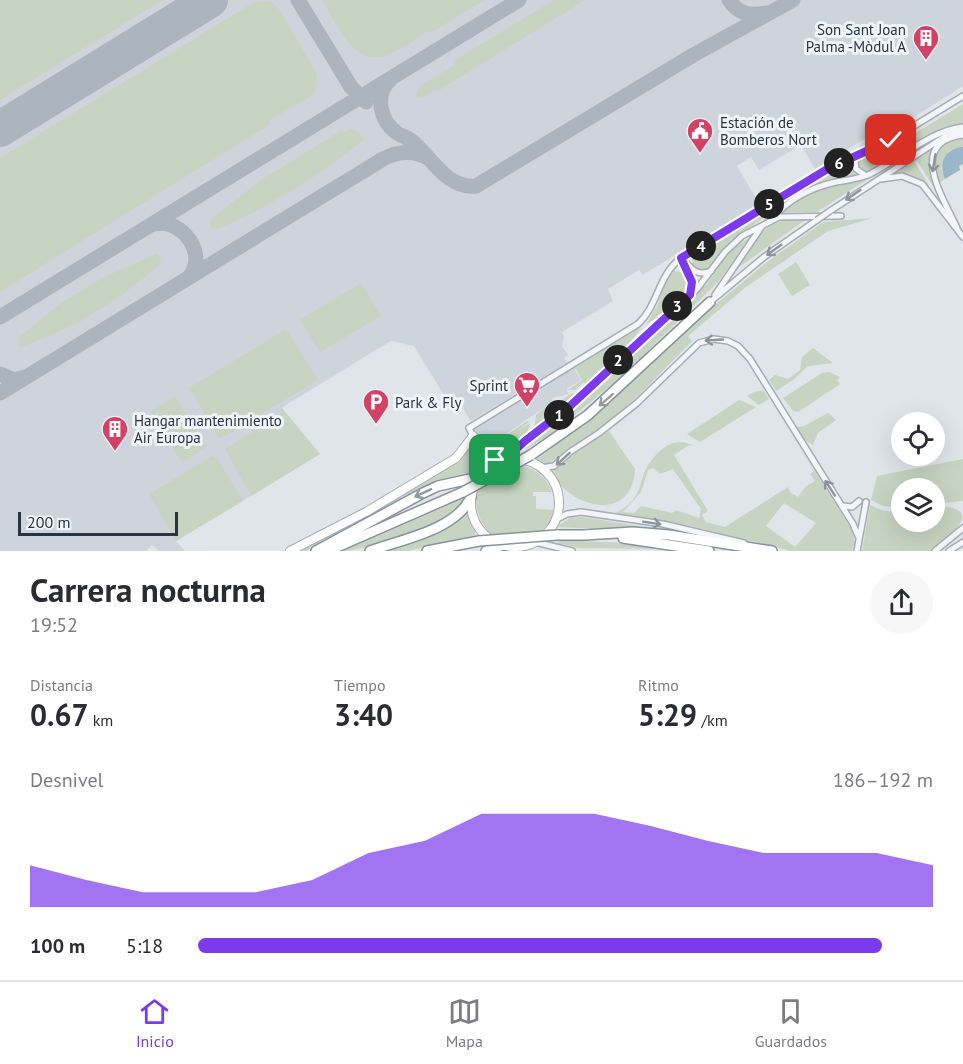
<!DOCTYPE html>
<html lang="es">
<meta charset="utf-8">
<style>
:root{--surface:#fff;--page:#f7f7f7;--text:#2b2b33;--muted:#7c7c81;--line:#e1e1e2;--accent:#7c3aed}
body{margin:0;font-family:"PT Sans",sans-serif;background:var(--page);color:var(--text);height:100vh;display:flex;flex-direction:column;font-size:22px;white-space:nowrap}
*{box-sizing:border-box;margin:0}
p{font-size:20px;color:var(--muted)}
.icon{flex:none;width:33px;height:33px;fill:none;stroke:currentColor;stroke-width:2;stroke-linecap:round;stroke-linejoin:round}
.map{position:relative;height:551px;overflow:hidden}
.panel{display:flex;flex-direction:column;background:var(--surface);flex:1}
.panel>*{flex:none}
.fabs{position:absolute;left:891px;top:412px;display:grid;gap:12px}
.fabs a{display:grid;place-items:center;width:54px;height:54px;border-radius:50%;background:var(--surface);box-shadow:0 6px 24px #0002;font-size:30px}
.scale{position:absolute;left:18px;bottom:15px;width:160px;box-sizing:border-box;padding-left:6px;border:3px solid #283442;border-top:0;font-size:16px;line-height:21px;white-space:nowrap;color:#283442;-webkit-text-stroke:4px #f0f3f7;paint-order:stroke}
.pin{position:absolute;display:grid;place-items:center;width:51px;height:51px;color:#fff;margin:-26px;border-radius:12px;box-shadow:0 3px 9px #0006}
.km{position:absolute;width:30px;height:30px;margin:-15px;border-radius:50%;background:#222;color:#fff;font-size:16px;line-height:30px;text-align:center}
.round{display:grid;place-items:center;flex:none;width:63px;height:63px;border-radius:32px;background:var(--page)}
.head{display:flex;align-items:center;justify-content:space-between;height:102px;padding:0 30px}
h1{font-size:33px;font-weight:700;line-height:45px}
.metrics{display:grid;grid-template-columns:repeat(3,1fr);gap:9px;height:102px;padding:6px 30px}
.metrics div{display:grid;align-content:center}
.metrics b{font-size:30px;font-weight:700}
.metrics small{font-size:16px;font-weight:400}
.metrics p{font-size:16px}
.chart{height:168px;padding:12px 30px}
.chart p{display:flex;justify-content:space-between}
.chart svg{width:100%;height:108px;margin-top:6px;fill:var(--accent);opacity:.7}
ul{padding:0 30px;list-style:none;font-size:20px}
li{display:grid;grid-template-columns:96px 72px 1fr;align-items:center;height:45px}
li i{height:15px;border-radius:8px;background:var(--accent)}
.dock{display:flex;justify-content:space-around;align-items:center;height:84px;border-top:2px solid var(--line);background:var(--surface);font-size:16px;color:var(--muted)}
.dock a{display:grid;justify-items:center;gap:3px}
.dock .current{color:var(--accent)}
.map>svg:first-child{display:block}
.built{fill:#ced4dc}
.green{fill:#c7d4c1;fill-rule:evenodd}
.water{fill:#9ab6cb}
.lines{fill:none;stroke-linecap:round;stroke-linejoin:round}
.taxiway{stroke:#acb5be;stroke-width:15}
.runway{stroke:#acb5be;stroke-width:36}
.street-casing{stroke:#a5acb4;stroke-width:8}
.secondary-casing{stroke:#a5acb4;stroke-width:10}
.highway-casing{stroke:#8793a1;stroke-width:12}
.street{stroke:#f3f5f8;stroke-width:5}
.secondary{stroke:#fff;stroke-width:8}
.highway{stroke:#fff;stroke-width:9}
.street-bridge-casing{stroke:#a5acb4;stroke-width:8;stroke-linecap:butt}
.highway-bridge-casing{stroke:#8793a1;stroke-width:12;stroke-linecap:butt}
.street-bridge{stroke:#f3f5f8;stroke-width:5}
.highway-bridge{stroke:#fff;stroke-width:9}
.oneway{stroke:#8e949d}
.oneway2{stroke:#949aa0}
.route-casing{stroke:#fff;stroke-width:12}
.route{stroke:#7c3aed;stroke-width:8}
.labels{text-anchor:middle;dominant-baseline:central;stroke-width:6;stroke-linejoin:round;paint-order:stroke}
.poi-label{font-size:15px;fill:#283442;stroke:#f0f3f7;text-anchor:start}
</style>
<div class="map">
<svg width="963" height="551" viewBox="0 0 963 551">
<rect width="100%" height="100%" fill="#e0e5e9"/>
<path class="built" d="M0,0H963V86L901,125L895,124L875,136L871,135L815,169L801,145L759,170L751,157L737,166L759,203L643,275L639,270L608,289L613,301L562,332L564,337L562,346L568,355L564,358L567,363L471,421L456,397L448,402L414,346L391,341L281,408L320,454L176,541L185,551H159L152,545L146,551H0Z
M573,367L581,380L567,389L568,394L553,398L550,404L485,448L473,430Z"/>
<path class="green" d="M0,0H163L0,100Z
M322,0H485L432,32L428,31C415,39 402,50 387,55C353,68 336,22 322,0Z
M554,0H585L438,91L436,90L421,98L420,96L415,99L420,86L455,65V60Z
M265,1L271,2L279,9L317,74L315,94L270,120L269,125L0,292V158L253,3Z
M963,104V124L946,128L867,172L859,168L858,164L861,159L894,143L895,145L902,141L906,147L908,145L904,140Z
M350,129L356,130L365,139C317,177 276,203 220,228L212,229L210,226L212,218L261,180L342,130L344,132Z
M963,138V147L949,151L941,168L945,179L938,184C930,160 935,142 963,138Z
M934,147L928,164L933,186L917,161L915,162L929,186L915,177L892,173Z
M849,165L856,175L822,183L796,195L729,242L706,270L700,271L694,268L692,260L695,254L821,178L842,166Z
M864,178L866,180L817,212H783C806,190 835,185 864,178Z
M873,218L828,231L746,287L688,336L692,341L634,400L607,423L545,466L536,460L610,403L694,322L766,263L823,222Z
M793,219L805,220L735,270C753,245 759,223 793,219Z
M750,237L719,281L621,377L550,435L515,455L531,438L566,413L707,284L729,252Z
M156,254L161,257L159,266L115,300L76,324L20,348L18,342L20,336L64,301L102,278Z
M796,262L810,285L792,296L778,274Z
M674,271L682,272C687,276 692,283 688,289C683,300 656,317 646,325L658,304L666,281Z
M361,283L381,316L320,352L300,320Z
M639,328L641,329L622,352L586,385L584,382L575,390H568L582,380L576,369L553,381Z
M286,329L318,380L220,439L189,388Z
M813,348L833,363L808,366L793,380L776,391L769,380L775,375L788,379L800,370L802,357Z
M829,372L840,377L837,380L840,384L798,412L793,411L783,398L822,373Z
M763,390L852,530L855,541L852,551H791L692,526L616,513C622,509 630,505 634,498C640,490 641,480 645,471C653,454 674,433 693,446L689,445L674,455L708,511L702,515L706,522L725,527L788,487L791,493L798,497L806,486L815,481L810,474L814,471L769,399L759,405L747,396L754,392ZM653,468L660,474L673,469L701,509L699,518L676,510L672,513L641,506L634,513L623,512L641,492L648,470ZM784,503L816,523L795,547L766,526Z
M576,393L534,429L536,415L546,407L549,410L570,394Z
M175,396L206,447L182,463L151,412Z
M739,400L756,407L700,442L687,434Z
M282,408L320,454L251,496L225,449L282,413L280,409Z
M828,413L836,420L818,433L813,445L802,438L794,427L804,426Z
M527,421L529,422L518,430L530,423C529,437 509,454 496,458L486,450L511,435V433L486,449Z
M609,431L635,469C632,527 564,505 552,471L574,453Z
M471,444L475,445L480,455V464L473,476L427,487L306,551H297L418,484Z
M212,456L217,458L243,501L176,541L149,494Z
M963,459V501L935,504L934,489H902L901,507L883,506L871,500L877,476Z
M504,464C527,464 543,470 552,492H533V496H536V509L554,510L550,522L541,532L495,537C468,517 469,474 504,464Z
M465,498C461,522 366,551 343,551Z
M870,505L884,511L901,512L902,522H934L935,508L950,507L960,511L963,517C959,529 942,548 930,551C918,551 877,551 862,551Z
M467,511L476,535L408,551H378Z
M582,517L676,532L556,527L570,518Z
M559,540L625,543L670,549L579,548L557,543Z"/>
<path class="water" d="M963,147V164L959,166L960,170L945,179C938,163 945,148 963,147Z"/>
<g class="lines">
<path class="taxiway" d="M298,0L351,87L366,102
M729,0C738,14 750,16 766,13
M390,80C374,94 380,121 397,133C402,137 408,137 413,142C432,158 447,189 476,186L695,54L793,0
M154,224C182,217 210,256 188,278
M0,317L519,0
M0,374L14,380L25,377
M0,393L383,159C398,151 413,150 428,158"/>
<path class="runway" d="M0,129L210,0"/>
<g class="street-casing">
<path id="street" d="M859,155L855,162L856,169L865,175
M881,179L902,176L922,184L963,237
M830,211L944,137L963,131
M773,219C787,199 813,187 836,182C847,180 858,179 868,175C897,161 931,130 963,127
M957,228C945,201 905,142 963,135
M681,258L692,282L691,293
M682,258C691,268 696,277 711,271
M715,295L762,226
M710,302L764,257L817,220
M473,436L469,428L638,324C658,306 658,275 681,258L829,168L891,140L963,96
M504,460L525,441L570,406L697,289L725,252L742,236L779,217L841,216
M540,468L554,466L570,452L599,433L637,403L699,343L714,339L728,341L738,346L750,359L853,524L859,538
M843,506L852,507L859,501
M555,520L567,514L581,512L663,524L744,543
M535,542L572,551
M857,551L866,502
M935,551L963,528
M949,551L963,542"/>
</g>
<g class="secondary-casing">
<path id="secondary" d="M471 503a44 44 0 1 1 88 0a44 44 0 1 1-88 0Z
M290,551L366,512L456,458L473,436L488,456L500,462"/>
</g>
<g class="highway-casing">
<path id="highway" d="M531,455L588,415L710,302
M557,535H588
M584,535L633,532L669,535L772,551
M623,538L709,551
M316,551L423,493L438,486L479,477
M328,551L463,492
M370,551C403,539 456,530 471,497
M427,551L479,541
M486,551L503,545"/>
</g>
<use href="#street" class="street"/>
<use href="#secondary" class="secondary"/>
<use href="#highway" class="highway"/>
<g class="street-bridge-casing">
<path id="street-bridge" d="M817,220L830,211"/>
</g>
<g class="highway-bridge-casing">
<path id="highway-bridge" d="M463,492L531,455
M479,541L557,535"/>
</g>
<use href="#street-bridge" class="street-bridge"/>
<use href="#highway-bridge" class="highway-bridge"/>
</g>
<defs><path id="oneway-shaft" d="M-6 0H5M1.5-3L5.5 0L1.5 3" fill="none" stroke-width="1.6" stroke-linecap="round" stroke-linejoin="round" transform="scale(1.5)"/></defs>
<g class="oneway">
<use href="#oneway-shaft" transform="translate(934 163) rotate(99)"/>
<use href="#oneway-shaft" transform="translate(853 195) rotate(146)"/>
<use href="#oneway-shaft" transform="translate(774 250) rotate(145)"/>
<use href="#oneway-shaft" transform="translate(714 340) rotate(177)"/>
<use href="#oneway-shaft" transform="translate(563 459) rotate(138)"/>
<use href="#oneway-shaft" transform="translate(830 488) rotate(-123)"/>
<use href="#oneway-shaft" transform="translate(652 523) rotate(9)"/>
</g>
<g class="oneway2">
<use href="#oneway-shaft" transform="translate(606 400) rotate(139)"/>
<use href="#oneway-shaft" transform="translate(423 493) rotate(155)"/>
</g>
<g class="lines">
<g class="route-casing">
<path id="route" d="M495,460H504L525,441L570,406L690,295L692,282L681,258L829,168L891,140"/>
</g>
<use href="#route" class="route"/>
</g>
<defs>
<g id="building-pin" transform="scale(1.35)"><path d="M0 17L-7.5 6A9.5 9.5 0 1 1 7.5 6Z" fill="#d34164" stroke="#f0f3f7"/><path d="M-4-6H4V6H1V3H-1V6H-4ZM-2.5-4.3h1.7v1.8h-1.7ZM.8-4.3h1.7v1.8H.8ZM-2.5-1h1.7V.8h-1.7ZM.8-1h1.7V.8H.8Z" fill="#fff"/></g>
<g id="civic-pin" transform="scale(1.35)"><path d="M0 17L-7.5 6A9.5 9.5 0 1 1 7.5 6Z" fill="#d34164" stroke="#f0f3f7"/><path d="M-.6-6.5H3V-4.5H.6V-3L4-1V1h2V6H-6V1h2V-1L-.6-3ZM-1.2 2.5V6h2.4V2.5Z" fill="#fff"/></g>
<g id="supermarket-pin" transform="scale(1.35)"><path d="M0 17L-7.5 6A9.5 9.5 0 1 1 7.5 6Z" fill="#d34164" stroke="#f0f3f7"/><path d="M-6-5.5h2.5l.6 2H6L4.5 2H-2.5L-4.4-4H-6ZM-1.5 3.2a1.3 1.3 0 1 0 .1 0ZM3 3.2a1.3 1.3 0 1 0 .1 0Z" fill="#fff"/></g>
<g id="parking-pin" transform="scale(1.35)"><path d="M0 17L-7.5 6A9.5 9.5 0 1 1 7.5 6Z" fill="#d34164" stroke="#f0f3f7"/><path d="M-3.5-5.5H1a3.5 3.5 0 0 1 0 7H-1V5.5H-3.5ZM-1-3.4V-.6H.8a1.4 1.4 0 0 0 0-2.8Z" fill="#fff"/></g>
</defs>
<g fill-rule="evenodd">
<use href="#building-pin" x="926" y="38"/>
<use href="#civic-pin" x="700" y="131"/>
<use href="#supermarket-pin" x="527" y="385"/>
<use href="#parking-pin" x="376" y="402"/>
<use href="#building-pin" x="115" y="429"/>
</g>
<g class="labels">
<g class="poi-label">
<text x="906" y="29" text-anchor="end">Son Sant Joan<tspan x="906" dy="17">Palma -Mòdul A</tspan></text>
<text x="720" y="122">Estación de<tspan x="720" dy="17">Bomberos Nort</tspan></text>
<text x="508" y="385" text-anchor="end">Sprint</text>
<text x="395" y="402">Park &amp; Fly</text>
<text x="134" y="420">Hangar mantenimiento<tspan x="134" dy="17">Air Europa</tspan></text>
</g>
</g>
</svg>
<div class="fabs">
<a><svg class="icon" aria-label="locate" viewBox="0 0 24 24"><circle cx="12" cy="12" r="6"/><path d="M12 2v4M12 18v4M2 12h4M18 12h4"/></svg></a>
<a><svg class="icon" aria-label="layers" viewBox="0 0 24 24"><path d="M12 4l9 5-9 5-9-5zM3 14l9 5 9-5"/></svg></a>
</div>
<div class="scale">200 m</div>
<div class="pin" style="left:495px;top:460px;background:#1e9e55"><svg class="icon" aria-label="arrive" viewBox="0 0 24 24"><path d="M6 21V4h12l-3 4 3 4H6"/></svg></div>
<div class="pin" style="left:891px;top:140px;background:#d93025"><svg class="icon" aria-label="check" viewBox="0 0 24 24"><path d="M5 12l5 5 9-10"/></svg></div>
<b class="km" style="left:559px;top:415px">1</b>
<b class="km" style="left:618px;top:360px">2</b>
<b class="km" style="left:677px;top:306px">3</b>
<b class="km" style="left:701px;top:246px">4</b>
<b class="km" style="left:769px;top:204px">5</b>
<b class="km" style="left:839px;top:163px">6</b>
</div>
<section class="panel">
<div class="head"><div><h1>Carrera nocturna</h1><p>19:52</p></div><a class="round"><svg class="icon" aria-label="share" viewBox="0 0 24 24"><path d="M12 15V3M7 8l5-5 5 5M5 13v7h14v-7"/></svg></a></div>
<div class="metrics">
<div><p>Distancia</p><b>0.67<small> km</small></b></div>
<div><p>Tiempo</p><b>3:40</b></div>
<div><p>Ritmo</p><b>5:29<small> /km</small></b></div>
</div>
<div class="chart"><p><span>Desnivel</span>186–192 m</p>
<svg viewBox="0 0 160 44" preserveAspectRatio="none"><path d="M0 44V27L10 33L20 38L30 38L40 38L50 33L60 22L70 17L80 6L90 6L100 6L110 11L120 17L130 22L140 22L150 22L160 27V44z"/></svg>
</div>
<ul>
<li><b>100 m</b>5:18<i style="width:93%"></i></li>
</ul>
</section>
<nav class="dock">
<a class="current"><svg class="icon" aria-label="home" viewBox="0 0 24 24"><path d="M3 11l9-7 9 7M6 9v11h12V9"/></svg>Inicio</a>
<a><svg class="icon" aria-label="map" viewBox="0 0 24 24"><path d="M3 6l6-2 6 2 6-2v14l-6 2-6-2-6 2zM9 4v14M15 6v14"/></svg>Mapa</a>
<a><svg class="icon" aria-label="saved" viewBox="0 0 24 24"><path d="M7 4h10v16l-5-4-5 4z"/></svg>Guardados</a>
</nav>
